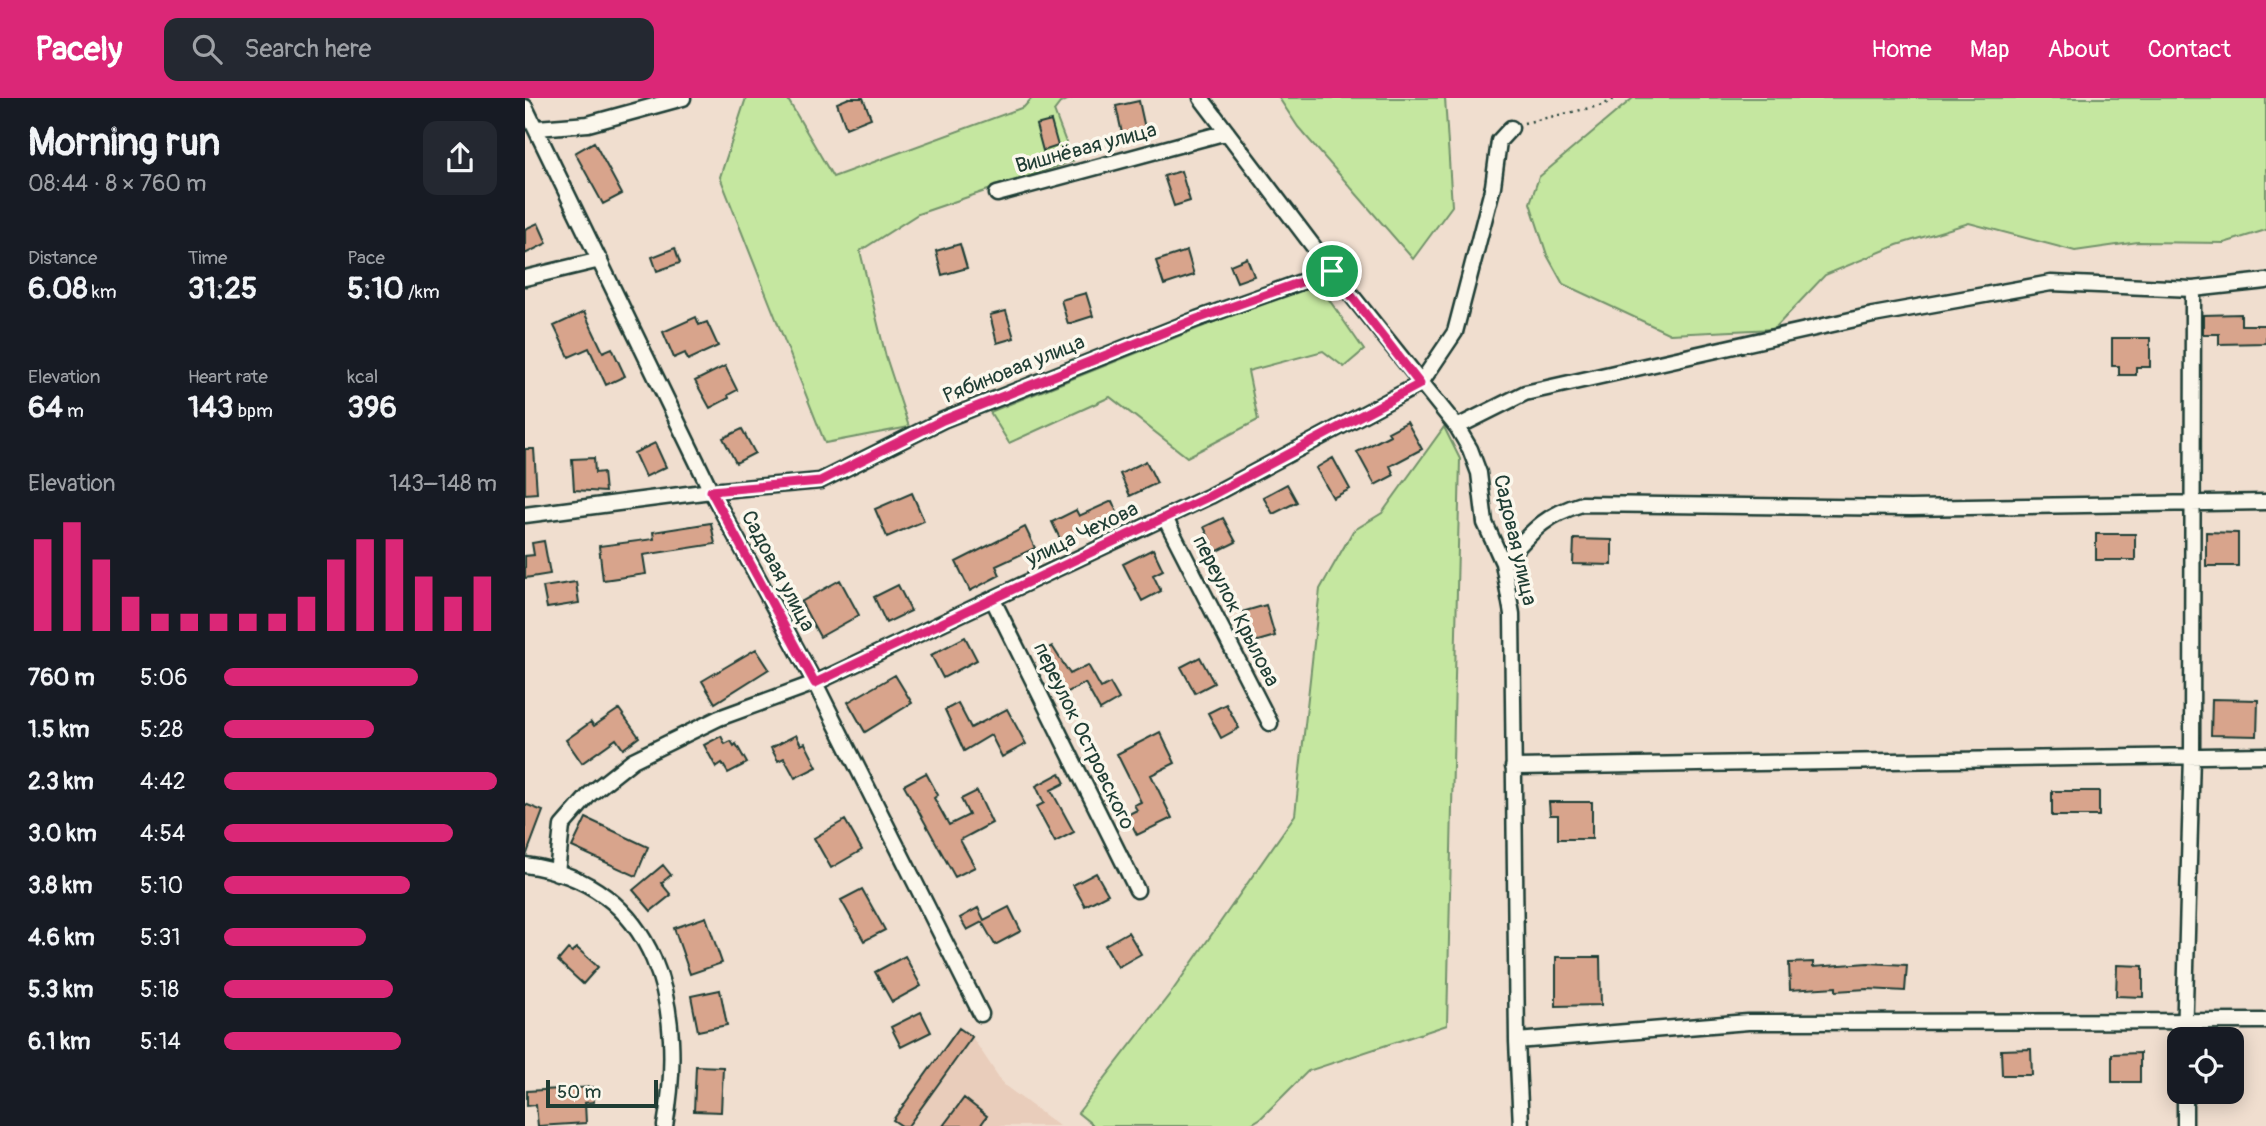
<!DOCTYPE html>
<meta charset="utf-8">
<style>
:root{--surface:#171b24;--page:#242831;--text:#f1f3f6;--muted:#9ea1a6;--accent:#db2777}
body{margin:0;font-family:Pangolin,sans-serif;background:var(--page);color:var(--text);height:100vh;display:flex;flex-direction:column;font-size:26px;white-space:nowrap}
*{box-sizing:border-box;margin:0}
p{font-size:23px;color:var(--muted)}
.icon{flex:none;width:38px;height:38px;fill:none;stroke:currentColor;stroke-width:2;stroke-linecap:round;stroke-linejoin:round}
.map{position:relative;flex:1;overflow:hidden}
.panel{display:flex;flex-direction:column;background:var(--surface);width:525px}
.panel>*{flex:none}
.fabs{position:absolute;left:1642px;top:929px;display:grid;gap:14px}
.fabs a{display:grid;place-items:center;width:77px;height:77px;border-radius:14px;background:var(--surface);box-shadow:0 4px 18px #0003;font-size:35px}
.scale{position:absolute;left:21px;bottom:18px;width:112px;box-sizing:border-box;padding-left:7px;border:4px solid #1f3d34;border-top:0;font-size:19px;line-height:24px;white-space:nowrap;color:#1f3d34;-webkit-text-stroke:5px #fbf7ec;paint-order:stroke}
.pin{position:absolute;display:grid;place-items:center;width:60px;height:60px;color:#fff;margin:-30px;border:4px solid #fff;border-radius:50%;box-shadow:0 2px 7px #0007}
.round{display:grid;place-items:center;flex:none;width:74px;height:74px;border-radius:14px;background:var(--page)}
.headline{display:flex;align-items:center;justify-content:space-between;height:119px;padding:0 28px}
h1{font-size:38px;font-weight:700;line-height:52px}
.metrics{display:grid;grid-template-columns:repeat(3,1fr);gap:10px;height:119px;padding:7px 28px}
.metrics div{display:grid;align-content:center}
.metrics b{font-size:30px;font-weight:700}
.metrics small{font-size:19px;font-weight:400}
.metrics p{font-size:19px}
.chart{height:196px;padding:14px 28px}
.chart p{display:flex;justify-content:space-between}
.chart svg{width:100%;height:126px;margin-top:7px;stroke:var(--accent);stroke-width:6}
ul{padding:0 28px;list-style:none;font-size:23px}
li{display:grid;grid-template-columns:112px 84px 1fr;align-items:center;height:52px}
li i{height:18px;border-radius:9px;background:var(--accent)}
header{display:flex;align-items:center;gap:42px;box-sizing:border-box;height:98px;padding:0 35px;background:var(--accent);color:#fff}
header strong{font-size:33px}
nav{display:flex;gap:38px;margin-inline-start:auto;font-size:24px}
.search{width:490px;height:63px;background:var(--page);display:flex;align-items:center;gap:18px;box-sizing:border-box;padding:0 24px;border-radius:14px;color:var(--muted);font-size:26px}
main{display:flex;flex:1;min-height:0}
.map>svg:first-child{display:block}
.built{fill:#e9cdbb}
.green{fill:#c5e7a0;stroke:#72926a;stroke-width:2}
.building{fill:#d8a48c;stroke:#1f3d34;stroke-width:2}
.lines{fill:none;stroke-linecap:round;stroke-linejoin:round}
.minor-casing{stroke:#1f3d34;stroke-width:19}
.path{stroke:#1f3d34;stroke-width:2.5;stroke-dasharray:2 5;stroke-linecap:butt}
.minor{stroke:#fbf7ec;stroke-width:14}
.route-casing{stroke:#fff;stroke-width:14}
.route{stroke:#db2777;stroke-width:9}
.labels{text-anchor:middle;dominant-baseline:central;stroke-width:7;stroke-linejoin:round;paint-order:stroke}
.street-label{font-size:21px;fill:#1f3d34;stroke:#fbf7ec}
</style>
<header>
<strong>Pacely</strong>
<div class="search"><svg class="icon" aria-label="search" viewBox="0 0 24 24"><circle cx="10" cy="10" r="6"/><path d="M15 15l6 6"/></svg>Search here</div>
<nav><a>Home</a><a>Map</a><a>About</a><a>Contact</a></nav>
</header>
<main>
<section class="panel">
<div class="headline"><div><h1>Morning run</h1><p>08:44 · 8 × 760 m</p></div><a class="round"><svg class="icon" aria-label="share" viewBox="0 0 24 24"><path d="M12 15V3M7 8l5-5 5 5M5 13v7h14v-7"/></svg></a></div>
<div class="metrics">
<div><p>Distance</p><b>6.08<small> km</small></b></div>
<div><p>Time</p><b>31:25</b></div>
<div><p>Pace</p><b>5:10<small> /km</small></b></div>
</div>
<div class="metrics">
<div><p>Elevation</p><b>64<small> m</small></b></div>
<div><p>Heart rate</p><b>143<small> bpm</small></b></div>
<div><p>kcal</p><b>396</b></div>
</div>
<div class="chart"><p><span>Elevation</span>143–148 m</p>
<svg viewBox="0 0 160 44" preserveAspectRatio="none"><path d="M5 44V12M15 44V6M25 44V19M35 44V32M45 44V38M55 44V38M65 44V38M75 44V38M85 44V38M95 44V32M105 44V19M115 44V12M125 44V12M135 44V25M145 44V32M155 44V25"/></svg>
</div>
<ul>
<li><b>760 m</b>5:06<i style="width:71%"></i></li>
<li><b>1.5 km</b>5:28<i style="width:55%"></i></li>
<li><b>2.3 km</b>4:42<i style="width:100%"></i></li>
<li><b>3.0 km</b>4:54<i style="width:84%"></i></li>
<li><b>3.8 km</b>5:10<i style="width:68%"></i></li>
<li><b>4.6 km</b>5:31<i style="width:52%"></i></li>
<li><b>5.3 km</b>5:18<i style="width:62%"></i></li>
<li><b>6.1 km</b>5:14<i style="width:65%"></i></li>
</ul>
</section>
<div class="map">
<svg width="1741" height="1028" viewBox="0 0 1741 1028">
<rect width="100%" height="100%" fill="#f0decf"/>
<filter id="ink" filterUnits="userSpaceOnUse"><feTurbulence type="fractalNoise" baseFrequency=".0143" numOctaves="2"/><feDisplacementMap in="SourceGraphic" scale="14" xChannelSelector="R" yChannelSelector="G"/><feConvolveMatrix kernelMatrix="1 2 1 2 8 2 1 2 1" color-interpolation-filters="sRGB"/></filter>
<g filter="url(#ink)">
<path class="built" d="M434,930L447,939L479,987L534,1028H374L368,1022Z"/>
<path class="green" d="M221,0H262L308,79L499,9L507,0H547L535,5L529,13L548,63L393,116L335,153L361,259L384,329L300,345L195,79Z
M754,0H920L927,108L888,161L773,29Z
M1108,0H1741V132L1699,145L1613,144L1550,153L1444,125L1372,147L1300,177L1249,231L1145,236L1038,186L1022,157L1005,105L1014,79Z
M791,183L839,252L819,269L798,253L723,273L733,322L662,359L585,299L484,345L465,314Z
M919,329L935,361L922,927L783,973L736,1020L723,1028H569L553,1015L648,892L770,717L795,491L828,433L857,415Z"/>
<path class="building" d="M324,0H338L346,20L321,30L312,5Z
M614,3L621,35L598,40L591,8Z
M526,23L533,48L518,53L511,27Z
M69,44L97,96L78,106L50,55Z
M656,73L665,103L649,108L639,78Z
M13,125L22,145L0,156V131Z
M435,146L442,170L417,177L411,153Z
M150,150L155,165L132,173L127,159Z
M662,153L669,177L639,187L631,163Z
M722,160L729,178L712,184L705,167Z
M561,195L568,218L543,226L536,202Z
M481,213L489,240L472,245L465,217Z
M59,214L78,254L87,250L100,278L81,287L64,250L44,259L29,228Z
M1716,216V227H1741V245L1694,246V236H1678V217Z
M171,219L174,227L182,224L193,248L163,262L160,255L149,260L138,234Z
M1587,240H1625V269H1611V277H1594V268H1587Z
M200,268L212,292L203,297L204,300L185,310L170,283Z
M882,324L897,351L865,368L869,377L850,387L832,354L865,337L863,334Z
M217,331L230,355L211,365L198,340Z
M130,345L141,369L120,379L109,355Z
M0,351H9L12,395L0,396Z
M69,360L70,375L78,374L80,394L49,392L47,361Z
M808,360L825,391L808,400L791,370Z
M621,363L632,385L605,398L595,376Z
M762,386L772,404L748,416L738,399Z
M387,395L399,423L362,439L350,411Z
M587,403L595,421L568,433L566,429L536,443L527,424L551,412L554,418Z
M698,420L711,444L691,454L679,429Z
M186,425L190,446L118,457L121,476L78,482L74,448L129,441L128,434Z
M500,429L510,450L471,468L475,477L445,493L431,464Z
M1681,434L1713,435V468H1681Z
M1571,436H1610V462H1571Z
M1049,441L1087,442V467L1048,466Z
M19,443L25,476L0,480V458L9,457L7,445Z
M628,451L638,472L628,477L636,493L617,503L598,466Z
M315,482L334,517L295,539L276,504Z
M51,484L54,505L22,510L18,489Z
M373,487L386,513L361,525L349,499Z
M741,507L750,538L726,545L717,514Z
M440,539L452,562L418,580L406,557Z
M527,548L545,576L563,567L576,590L585,585L594,601L575,612L560,585L537,597L530,584L534,582L517,554Z
M231,551L244,571L190,605L177,583Z
M675,559L689,585L670,595L656,569Z
M370,577L387,605L340,634L323,604Z
M1687,601L1733,602L1732,638L1686,637Z
M433,605L446,630L482,611L501,646L477,659L466,637L439,653L420,612Z
M701,606L714,630L696,640L683,615Z
M94,611L114,639L98,651L91,641L57,665L41,642L66,624L69,628Z
M635,634L650,665L626,677L647,720L612,737L602,717L612,712L609,707L616,704L592,656Z
M271,637L276,647L280,645L292,669L270,680L259,660L253,663L246,650Z
M196,638L200,646L206,643L209,648L211,646L222,665L203,675L197,665L191,669L179,647Z
M401,675L413,697L409,700L424,727L444,717L436,701L452,693L467,725L435,742L450,769L430,779L379,687Z
M535,675L540,685L526,692L549,734L530,744L511,709L519,705L511,688Z
M1527,693H1574V718H1527Z
M1024,704H1067V741H1033V717H1025Z
M0,706L18,713L1,758H0Z
M61,720L123,749L111,778L47,749Z
M320,722L337,752L306,770L289,740Z
M138,767L146,777L136,785L146,797L126,813L108,792Z
M571,775L583,796L560,808L548,787Z
M337,791L360,832L339,843L316,802Z
M484,809L496,833L470,847L457,824L442,832L435,820L453,810L459,822Z
M181,819L197,865L165,876L149,830Z
M603,834L616,856L593,869L580,847Z
M52,850L73,869L58,886L33,863L43,851L47,854Z
M380,858L396,888L367,904L350,874Z
M1031,859H1075L1076,907L1031,908Z
M1288,864V869L1343,865L1382,867L1380,893L1342,891L1311,893V889L1265,892L1264,865Z
M1592,867L1618,868V899L1591,898Z
M195,892L202,927L173,933L166,898Z
M396,914L406,934L376,949L366,929Z
M434,930L447,939L383,1028H377L368,1022Z
M1506,951L1507,977H1477L1476,952Z
M1615,955V984H1587V956Z
M171,968L198,969L196,1014L169,1013Z
M68,989L69,1004L60,1005L61,1025L13,1028L11,1007L2,1008V993Z
M439,1000L462,1018L455,1028H418Z"/>
<g class="lines">
<g class="minor-casing">
<path id="minor" d="M676,0L807,173L932,329L945,351L954,375L960,425L978,465L987,516L992,943L996,1028
M0,9L186,393L290,585L456,916
M12,30L63,26L158,0
M472,96L702,34
M0,180L75,162
M932,329L1000,295L1348,217L1526,185L1668,191L1741,183
M0,417L186,393L295,383L418,322L672,221L807,173
M640,420L745,625
M978,465C1006,435 1017,418 1057,406L1385,410L1741,404
M468,502L612,792
M988,669L1741,657
M0,767C135,786 161,912 140,1028
M32,775L37,728L65,696L108,662L194,620L290,585L685,398L895,286L930,234L968,88L974,43L986,30
M1659,942L1667,657L1668,191
M992,943L1223,924L1741,923
M1660,994V1028"/>
</g>
<path class="path" d="M999,25L1078,7L1091,0"/>
<use href="#minor" class="minor"/>
</g>
</g>
<g class="lines" filter="url(#ink)">
<g class="route-casing">
<path id="route" d="M807,173L895,286L685,398L290,585L186,393L295,383L418,322L672,221Z"/>
</g>
<use href="#route" class="route"/>
</g>
<g class="labels">
<g class="street-label">
<text transform="translate(561 50) rotate(-15)">Вишнёвая улица</text>
<text transform="translate(489 271) rotate(-22)">Рябиновая улица</text>
<text transform="translate(557 436) rotate(-26)">улица Чехова</text>
<text transform="translate(990 442) rotate(77)">Садовая улица</text>
<text transform="translate(253 473) rotate(62)">Садовая улица</text>
<text transform="translate(711 513) rotate(63)">переулок Крылова</text>
<text transform="translate(559 638) rotate(64)">переулок Островского</text>
</g>
</g>
</svg>
<div class="fabs">
<a><svg class="icon" aria-label="locate" viewBox="0 0 24 24"><circle cx="12" cy="12" r="6"/><path d="M12 2v4M12 18v4M2 12h4M18 12h4"/></svg></a>
</div>
<div class="scale">50 m</div>
<div class="pin" style="left:807px;top:173px;background:#1e9e55"><svg class="icon" aria-label="arrive" viewBox="0 0 24 24"><path d="M6 21V4h12l-3 4 3 4H6"/></svg></div>
</div>
</main>
